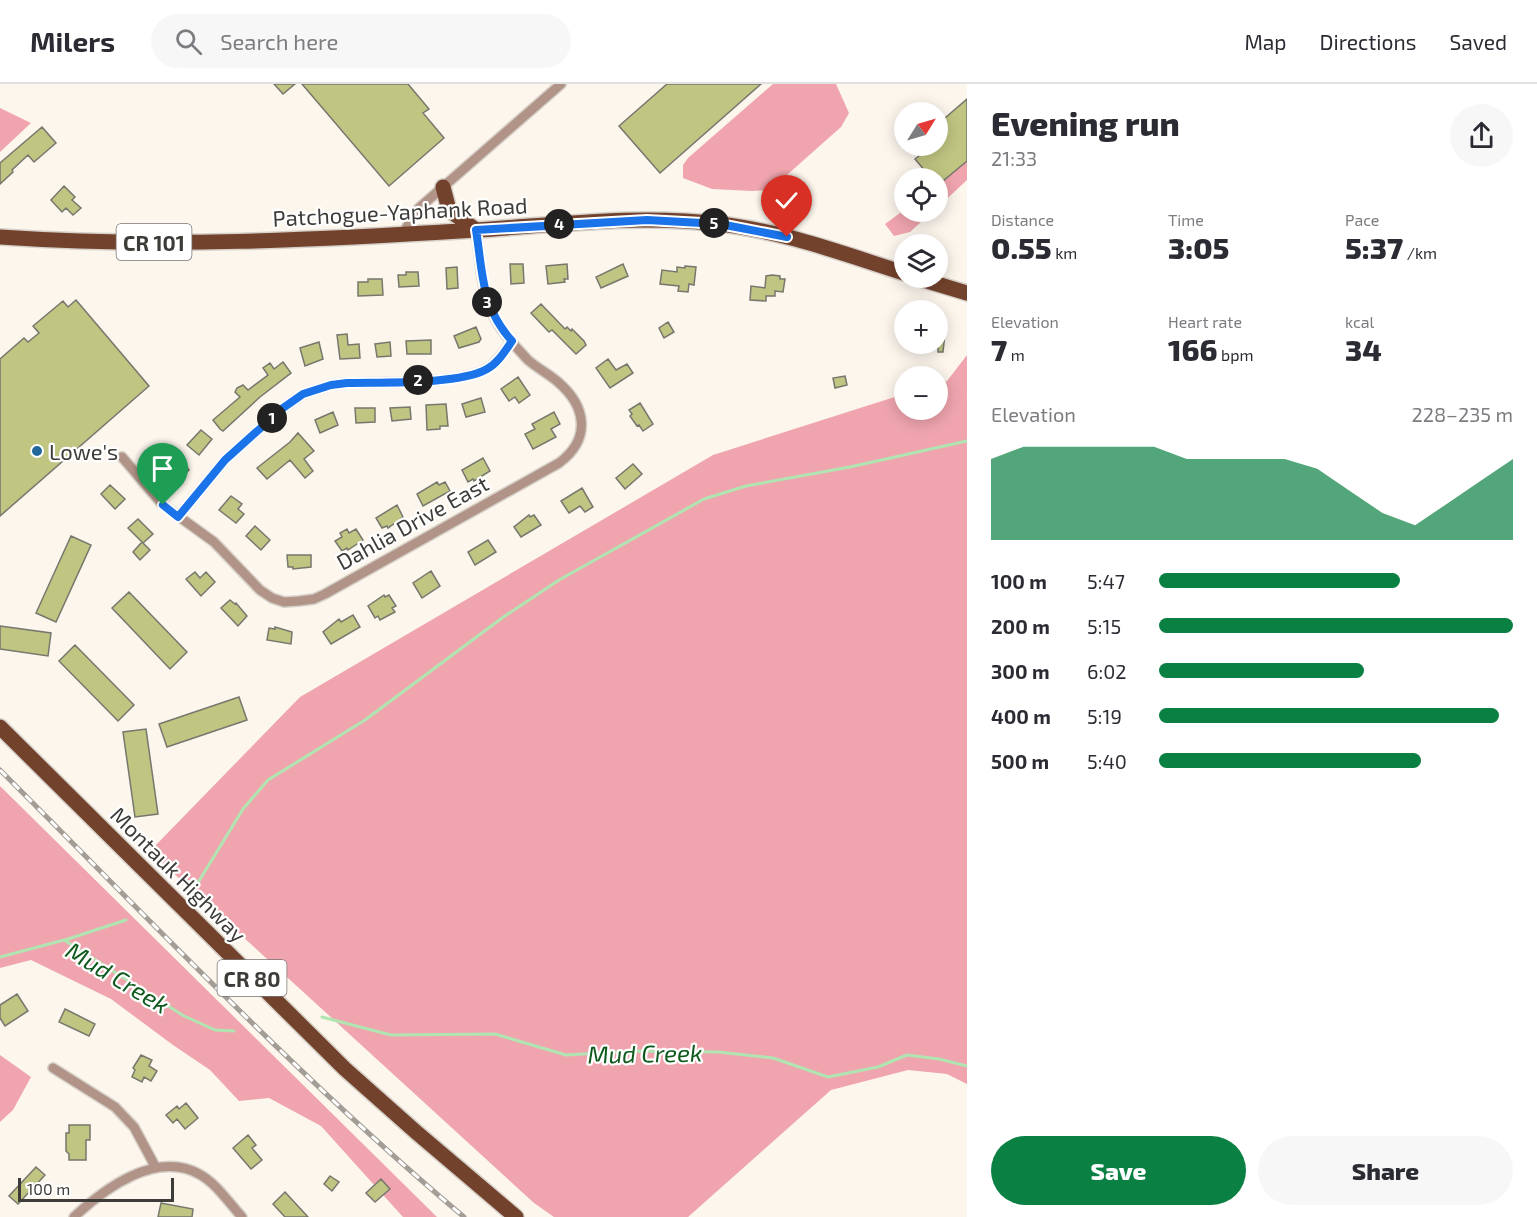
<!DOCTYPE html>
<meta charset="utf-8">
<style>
:root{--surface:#fff;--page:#f7f7f7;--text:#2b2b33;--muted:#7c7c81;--line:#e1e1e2;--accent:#0b8043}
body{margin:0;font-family:"Exo 2",sans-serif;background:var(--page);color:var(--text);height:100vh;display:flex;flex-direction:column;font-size:22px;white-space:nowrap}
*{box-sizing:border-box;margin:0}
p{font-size:20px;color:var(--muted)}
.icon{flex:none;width:33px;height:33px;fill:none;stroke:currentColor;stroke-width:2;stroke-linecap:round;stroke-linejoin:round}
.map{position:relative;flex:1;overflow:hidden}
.panel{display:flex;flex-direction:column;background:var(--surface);width:570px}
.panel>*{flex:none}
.needle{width:39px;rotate:53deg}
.buttons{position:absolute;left:894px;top:18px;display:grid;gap:12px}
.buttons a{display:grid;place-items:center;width:54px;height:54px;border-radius:50%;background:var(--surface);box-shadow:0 3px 15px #0003;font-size:30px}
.scale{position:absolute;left:18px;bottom:15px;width:156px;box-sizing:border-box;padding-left:6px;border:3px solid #3e3c38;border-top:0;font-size:16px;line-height:21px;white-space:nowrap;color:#3e3c38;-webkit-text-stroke:4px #fff;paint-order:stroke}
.pin{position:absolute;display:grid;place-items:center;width:51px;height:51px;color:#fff;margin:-62px -26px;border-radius:50% 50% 50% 0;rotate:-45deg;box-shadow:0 0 6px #0007}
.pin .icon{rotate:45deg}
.km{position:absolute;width:30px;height:30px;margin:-15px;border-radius:50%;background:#222;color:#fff;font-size:16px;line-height:30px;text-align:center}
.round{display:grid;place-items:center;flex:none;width:63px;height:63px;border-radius:32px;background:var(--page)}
.head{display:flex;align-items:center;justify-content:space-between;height:102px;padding:0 24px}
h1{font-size:33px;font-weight:800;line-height:45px}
.stats{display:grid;grid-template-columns:repeat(3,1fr);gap:9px;height:102px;padding:6px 24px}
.stats div{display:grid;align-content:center}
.stats b{font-size:30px;font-weight:800}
.stats small{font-size:16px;font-weight:400}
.stats p{font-size:16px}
.chart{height:168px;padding:12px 24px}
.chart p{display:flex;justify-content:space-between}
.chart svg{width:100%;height:108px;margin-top:6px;fill:var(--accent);opacity:.7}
.cta{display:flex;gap:12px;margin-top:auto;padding:12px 24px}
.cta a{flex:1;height:69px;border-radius:36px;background:var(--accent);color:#fff;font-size:24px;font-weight:800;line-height:69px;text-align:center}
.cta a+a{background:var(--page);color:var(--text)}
ul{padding:0 24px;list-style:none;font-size:20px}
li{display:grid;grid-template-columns:96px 72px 1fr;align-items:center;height:45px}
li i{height:15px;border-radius:8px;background:var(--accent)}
header{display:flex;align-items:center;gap:36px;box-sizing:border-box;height:84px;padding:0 30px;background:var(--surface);border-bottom:2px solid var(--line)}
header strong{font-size:28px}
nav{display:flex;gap:33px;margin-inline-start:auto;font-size:21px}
.search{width:420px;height:54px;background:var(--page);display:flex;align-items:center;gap:15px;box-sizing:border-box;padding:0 21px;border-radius:33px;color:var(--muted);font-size:22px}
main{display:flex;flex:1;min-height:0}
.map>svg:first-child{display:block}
.forest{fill:#f0a5ae}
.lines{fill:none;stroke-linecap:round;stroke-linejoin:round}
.stream{stroke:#b0e5b1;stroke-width:3}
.building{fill:#c0c582;stroke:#76776d;stroke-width:1.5}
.street-casing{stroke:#d6d1c9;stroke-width:12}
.primary-casing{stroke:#d6d1c9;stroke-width:18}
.street{stroke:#b19487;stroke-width:9}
.primary{stroke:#73422c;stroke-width:15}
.rail-casing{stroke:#a29e97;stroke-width:5}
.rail{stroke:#fff;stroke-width:3;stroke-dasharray:9;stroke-linecap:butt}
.route-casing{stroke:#fff;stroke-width:12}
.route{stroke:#1a73e8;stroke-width:8}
.poi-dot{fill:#22679c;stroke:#fff;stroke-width:2}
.labels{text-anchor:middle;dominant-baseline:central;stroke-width:4.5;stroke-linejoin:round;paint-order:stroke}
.shield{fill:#fff;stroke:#787674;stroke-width:1.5}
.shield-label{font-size:21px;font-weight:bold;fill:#3e3c38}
.street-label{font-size:22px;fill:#3e3c38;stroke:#fff}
.poi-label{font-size:22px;fill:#3e3c38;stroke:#fff;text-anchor:start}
.water-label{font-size:24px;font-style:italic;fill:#0e5a1c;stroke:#fff}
</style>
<header>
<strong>Milers</strong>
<div class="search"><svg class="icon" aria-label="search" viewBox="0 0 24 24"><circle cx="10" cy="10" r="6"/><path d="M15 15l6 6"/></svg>Search here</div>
<nav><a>Map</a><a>Directions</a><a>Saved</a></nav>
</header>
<main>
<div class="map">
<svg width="967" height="1133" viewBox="0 0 967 1133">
<rect width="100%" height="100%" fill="#fcf6ed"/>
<path class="forest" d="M773,0H836L849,29L841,43L770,106L752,107L712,105L683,94V81L688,74Z
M0,24L31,39L0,68Z
M967,76V96L938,123V100Z
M904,126V128H932L910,148L894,152L885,140Z
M967,271V1000L947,990L908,986L831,1006L688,1133H554L534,1119L159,776L153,764L300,613L713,371L904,310V326H938V300L947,297Z
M0,702L437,1133H403L321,1042L269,1014L239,1017L210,986L173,961L111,915L31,876L0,884Z
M0,971L31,993L13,1026L0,1038Z"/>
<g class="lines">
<path class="stream" d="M195,800L199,797L243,725L268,696L365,636L502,534L559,496L704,415L746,402L850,383L967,357
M65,856L126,836
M0,873L64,856L184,932L215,946L234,947
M322,933L391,951L495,950L566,971L636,967L718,968L773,974L828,993L878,983L907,971L939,975L967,982"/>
</g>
<path class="building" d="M274,0H295L283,10Z
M302,0H408L429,25L423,29L444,54L389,102Z
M667,0H761L660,89L619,42Z
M967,15V77L943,97L936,90L931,94L915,75L920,71L911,62H938V40Z
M42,43L56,59L34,78L28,71L12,86L13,88L0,100V79Z
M64,102L75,113L72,116L81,124L73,131L66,124L62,128L51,116Z
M510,180H523L524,199L511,200Z
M567,180L568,195H564L565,198L548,200L546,182Z
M623,180L628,192L601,204L596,193Z
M685,182L696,183L694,201L689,200L688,208L678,207L679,202L660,200L662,186L677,188V183L685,184Z
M457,183L458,204L447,205L446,184Z
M406,188H418L419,202L399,203L398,191H406Z
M772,191L780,192V195H785L783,208L775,207V212H766V217L750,216L751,202L765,204L766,192Z
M368,195H382L383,211L358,212V198H368Z
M76,216L149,302L0,432V275L24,254L28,258L39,249L33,242L63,217L68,223Z
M541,220L565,245L567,243L571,247L572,245L584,257L586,261L576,270L552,246L549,248L531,229Z
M668,238L674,248L664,254L659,244Z
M938,239L946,240L943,268H938Z
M476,243L481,255L479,258L459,264L454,252Z
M347,250L348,261L359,260L360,274L340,275L337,251Z
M431,256V270H407L406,257Z
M319,258L323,275L305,282L300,264Z
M390,258L391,272L377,273L375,260Z
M608,275L616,286L627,280L633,289L610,304L596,284Z
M283,278L291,289L260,313L223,347L220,345L213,336L240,313L235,308L237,304L243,301L248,306L268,291L263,284L270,279L274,285Z
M845,292L847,301L835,304L833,294Z
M518,293L530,311L519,319L515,313L509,317L501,305Z
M481,314L485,328L466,333L462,320Z
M640,319L653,340L643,347L639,341L637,342L630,332L632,330L629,326Z
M446,320L448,342H440V345L427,346L426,321Z
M410,323L411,335L392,337L390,324Z
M355,324H375V338L356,339Z
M333,328L338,341L320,349L315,336Z
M554,328L560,340L551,345L556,353L533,365L525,350L535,345L532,340Z
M201,346L212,355L199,371L187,361Z
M298,349L314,367L304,375L313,387L305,394L290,376L267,395L257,384L290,358Z
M166,362L174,374L180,370L189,386L174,399L155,369Z
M483,374L490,387L474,397L473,395L468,398L462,386Z
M633,380L642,390L625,405L616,394Z
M437,398L439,401L445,398L450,407L423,422L417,410Z
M110,401L125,415L115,425L101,410Z
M582,404L593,423L585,428L580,422L569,429L561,417Z
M231,412L242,420L238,425L244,430L236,439L219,426Z
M397,421L403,433L388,444L387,442L382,444L376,434Z
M529,431L530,433L534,431L541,441L521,453L514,443Z
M138,435L153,450L143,459L150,466L140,476L133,468L142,458L128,444Z
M255,442L270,456L261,466L246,452Z
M347,445L349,449L356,445L363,456L348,466L347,464L342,467L335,457L342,453L340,449Z
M71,452L91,461L56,538L36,529Z
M488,456L496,468L475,481L468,468Z
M287,471H311V483L293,485V483H288Z
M431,487L440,502L422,514L413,499Z
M195,488L200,494L206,488L215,498L201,512L186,495Z
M129,508L187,568L170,585L112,524Z
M384,511L385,513L389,511L396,522L392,524L395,528L380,536L378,532L375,534L368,522Z
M230,516L235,520L236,519L247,532L238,542L221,524Z
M353,531L360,543L331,560L323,548L339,535L341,538Z
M0,542L51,549L48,572L0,565Z
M275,543L292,548L291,560L267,556L269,544L275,545Z
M75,561L134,621L118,637L59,577Z
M239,613L247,636L167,663L159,640Z
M146,645L158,730L135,733L123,648Z
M17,910L28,927L5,942L0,934V921Z
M65,925L95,940L89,952L59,938Z
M141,971L152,976L149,982L157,987L151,997L144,993L142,998L132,993L135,986L133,984Z
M186,1019L198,1034L185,1045L177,1035L173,1039L166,1031L177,1022L179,1025Z
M69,1041H90V1056H86V1076H69V1070L66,1067V1049H69Z
M248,1051L256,1061L252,1064L262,1076L251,1085L233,1064Z
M36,1083L45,1091L18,1120L9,1112Z
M330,1092L339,1098L332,1107L324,1100Z
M381,1095L390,1105L375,1118L366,1109Z
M285,1108L308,1133H285L273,1120Z
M161,1119L193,1125L192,1133H158Z"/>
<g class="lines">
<g class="street-casing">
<path id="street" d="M403,150L412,133L419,124L561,0
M122,373L163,421L214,458L260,506L272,514L284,518L299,517L314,515L325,510L559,379C591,355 587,323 558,298C549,290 537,284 528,276C517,264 503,250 496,236C480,209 481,176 476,146
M178,433L225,376L283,324L303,310L331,301L347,299C381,298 461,301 488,284C498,278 505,266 512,257
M53,984L115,1023L134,1043L156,1084
M74,1133C104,1105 156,1066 199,1090C216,1099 229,1119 242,1133"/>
</g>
<g class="primary-casing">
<path id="primary" d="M443,103L449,126L476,146
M0,153C159,164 318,156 476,146C557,141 638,130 719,140C783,147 844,170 904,189
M917,194L967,209
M0,643L345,985L416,1048L516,1133"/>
</g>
<use href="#street" class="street"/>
<use href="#primary" class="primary"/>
<g class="rail-casing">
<path id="rail" d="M0,686C152,838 300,995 464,1133"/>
</g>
<use href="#rail" class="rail"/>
</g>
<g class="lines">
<g class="route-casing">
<path id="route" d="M163,421L178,433L225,376L283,324L303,310L331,301L347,299C381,298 459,301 487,285C498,279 505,267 512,257C481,223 483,190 476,146L647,136L720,140L787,153"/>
</g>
<use href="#route" class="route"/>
</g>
<circle class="poi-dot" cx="37" cy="367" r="6"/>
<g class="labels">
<g class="shield">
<rect x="116.5" y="140" width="75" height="36" rx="4.5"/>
<rect x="217.5" y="876" width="69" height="36" rx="4.5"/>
</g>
<g class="shield-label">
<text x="154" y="158">CR 101</text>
<text x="252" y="894">CR 80</text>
</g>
<g class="street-label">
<text transform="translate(400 127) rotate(-3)">Patchogue-Yaphank Road</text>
<text transform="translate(412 438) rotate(-29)">Dahlia Drive East</text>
<text transform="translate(179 790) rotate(45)">Montauk Highway</text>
</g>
<g class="poi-label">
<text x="49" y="367">Lowe's</text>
</g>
<g class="water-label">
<text transform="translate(118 893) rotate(31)">Mud Creek</text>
<text transform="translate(645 969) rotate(-1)">Mud Creek</text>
</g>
</g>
</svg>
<div class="buttons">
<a><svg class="needle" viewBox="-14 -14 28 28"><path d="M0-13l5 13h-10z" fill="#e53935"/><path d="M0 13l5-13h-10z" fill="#7c7c81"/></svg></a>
<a><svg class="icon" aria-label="locate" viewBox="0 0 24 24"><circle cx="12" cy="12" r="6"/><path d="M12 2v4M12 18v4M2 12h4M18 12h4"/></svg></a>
<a><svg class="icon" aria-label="layers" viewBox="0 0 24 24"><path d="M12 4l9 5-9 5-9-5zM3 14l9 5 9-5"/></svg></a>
<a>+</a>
<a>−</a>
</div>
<div class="scale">100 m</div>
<div class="pin" style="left:163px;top:421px;background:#1e9e55"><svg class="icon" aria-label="arrive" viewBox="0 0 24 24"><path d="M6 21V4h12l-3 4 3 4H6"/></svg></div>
<div class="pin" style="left:787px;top:153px;background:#d93025"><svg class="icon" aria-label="check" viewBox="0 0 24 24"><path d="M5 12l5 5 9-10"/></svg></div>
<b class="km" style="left:272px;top:334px">1</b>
<b class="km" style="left:418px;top:296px">2</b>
<b class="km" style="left:487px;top:218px">3</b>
<b class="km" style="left:559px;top:140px">4</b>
<b class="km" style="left:714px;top:139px">5</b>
</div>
<section class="panel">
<div class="head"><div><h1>Evening run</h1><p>21:33</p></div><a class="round"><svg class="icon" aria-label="share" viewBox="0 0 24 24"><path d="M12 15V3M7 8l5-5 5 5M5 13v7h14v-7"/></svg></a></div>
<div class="stats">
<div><p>Distance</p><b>0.55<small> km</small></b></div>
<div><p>Time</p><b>3:05</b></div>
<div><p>Pace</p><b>5:37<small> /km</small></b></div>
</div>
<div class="stats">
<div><p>Elevation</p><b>7<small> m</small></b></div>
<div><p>Heart rate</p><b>166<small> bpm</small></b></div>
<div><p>kcal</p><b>34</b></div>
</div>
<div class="chart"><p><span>Elevation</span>228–235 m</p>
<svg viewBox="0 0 160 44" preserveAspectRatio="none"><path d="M0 44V11L10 6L20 6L30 6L40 6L50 6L60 11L70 11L80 11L90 11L100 15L110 24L120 33L130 38L140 29L150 20L160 11V44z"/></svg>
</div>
<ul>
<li><b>100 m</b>5:47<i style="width:68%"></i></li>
<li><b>200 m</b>5:15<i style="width:100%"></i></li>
<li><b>300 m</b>6:02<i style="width:58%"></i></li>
<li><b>400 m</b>5:19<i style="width:96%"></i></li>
<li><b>500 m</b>5:40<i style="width:74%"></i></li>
</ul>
<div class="cta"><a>Save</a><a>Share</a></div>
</section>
</main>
